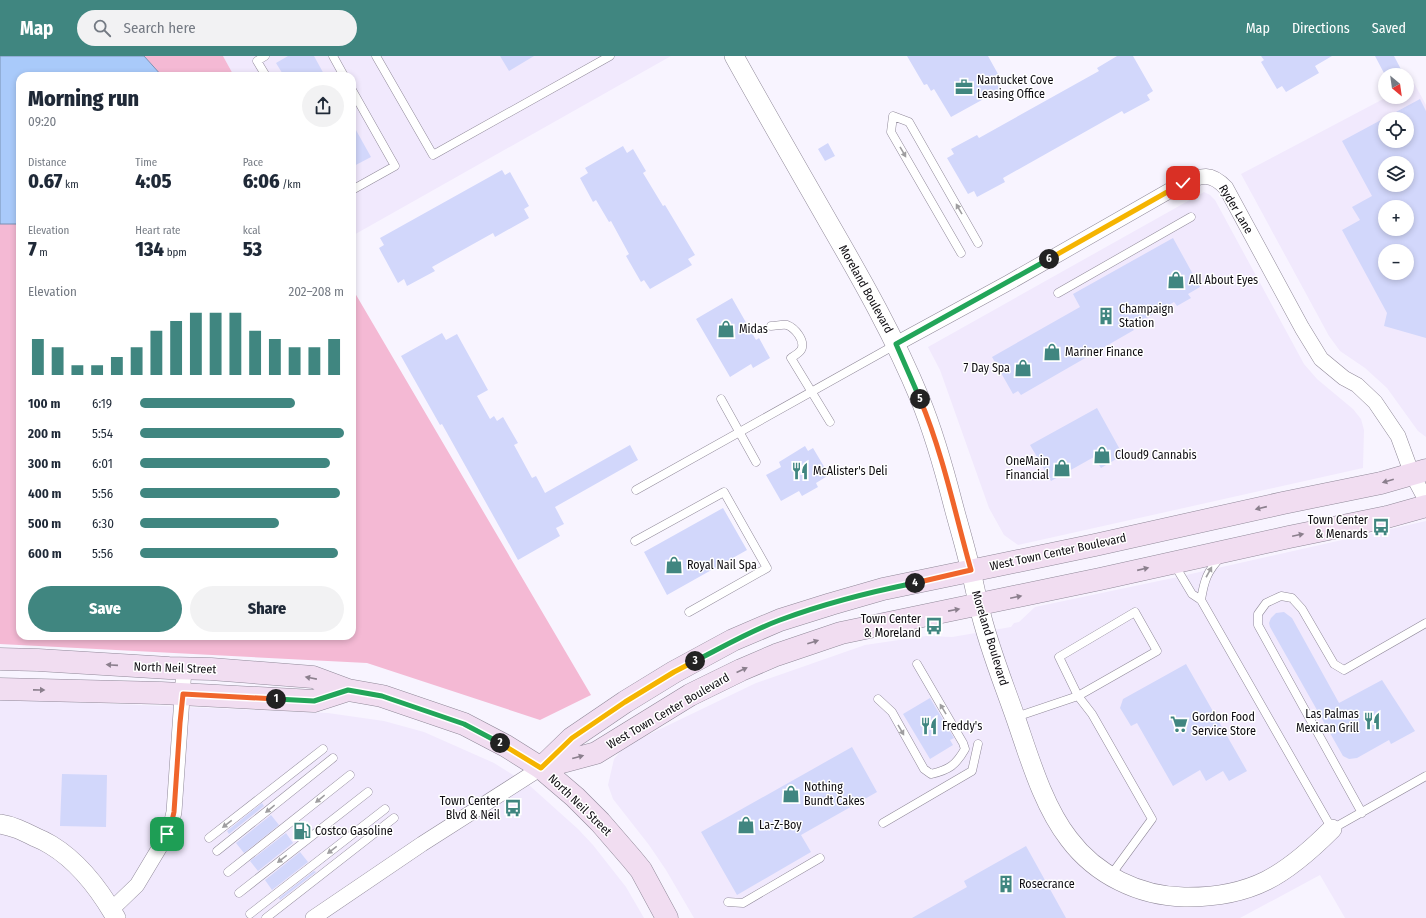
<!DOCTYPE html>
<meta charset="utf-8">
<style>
:root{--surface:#fff;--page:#f2f2f3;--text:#1f2937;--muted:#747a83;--accent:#408680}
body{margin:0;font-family:"Fira Sans Condensed",sans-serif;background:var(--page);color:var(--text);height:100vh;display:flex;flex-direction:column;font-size:15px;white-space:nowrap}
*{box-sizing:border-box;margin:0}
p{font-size:13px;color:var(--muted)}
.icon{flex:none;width:22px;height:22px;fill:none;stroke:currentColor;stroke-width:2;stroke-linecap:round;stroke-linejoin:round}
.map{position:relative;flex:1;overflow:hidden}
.drawer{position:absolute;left:16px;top:16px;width:340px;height:568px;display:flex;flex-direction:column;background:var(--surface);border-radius:12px;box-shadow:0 2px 6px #0003}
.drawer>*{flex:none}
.needle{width:26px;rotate:151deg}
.controls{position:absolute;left:1378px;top:12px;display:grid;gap:8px}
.controls a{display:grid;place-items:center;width:36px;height:36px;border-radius:50%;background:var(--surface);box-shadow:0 2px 6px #0003;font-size:20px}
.pin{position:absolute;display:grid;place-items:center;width:34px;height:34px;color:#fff;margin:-17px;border-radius:8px;box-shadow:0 2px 6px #0006}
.km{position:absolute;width:20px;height:20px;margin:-10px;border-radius:50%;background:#222;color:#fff;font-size:11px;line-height:20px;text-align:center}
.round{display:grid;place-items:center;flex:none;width:42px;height:42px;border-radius:21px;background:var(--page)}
.summary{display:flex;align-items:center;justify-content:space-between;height:68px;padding:0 12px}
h1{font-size:22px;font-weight:800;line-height:30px}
.metrics{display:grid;grid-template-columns:repeat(3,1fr);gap:6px;height:68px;padding:4px 12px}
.metrics div{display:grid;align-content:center}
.metrics b{font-size:20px;font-weight:800}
.metrics small{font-size:11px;font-weight:400}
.metrics p{font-size:11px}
.chart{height:112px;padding:8px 12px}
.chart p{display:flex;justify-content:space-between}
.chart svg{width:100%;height:72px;margin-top:4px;stroke:var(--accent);stroke-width:6}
.button{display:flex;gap:8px;margin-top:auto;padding:8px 12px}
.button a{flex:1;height:46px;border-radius:24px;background:var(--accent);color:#fff;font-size:16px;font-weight:800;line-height:46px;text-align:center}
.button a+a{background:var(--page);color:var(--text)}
ul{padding:0 12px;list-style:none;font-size:13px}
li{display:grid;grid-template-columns:64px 48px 1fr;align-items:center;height:30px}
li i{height:10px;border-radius:5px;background:var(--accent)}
header{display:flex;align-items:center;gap:24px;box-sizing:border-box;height:56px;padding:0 20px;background:var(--accent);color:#fff}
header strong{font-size:19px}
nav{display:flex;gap:22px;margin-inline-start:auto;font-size:14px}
.search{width:280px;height:36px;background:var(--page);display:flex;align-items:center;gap:10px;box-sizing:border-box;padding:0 14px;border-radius:22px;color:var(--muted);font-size:15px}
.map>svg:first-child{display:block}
.built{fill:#f1e9fd;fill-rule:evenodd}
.green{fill:#f4b9d4}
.water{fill:#a9cafa;stroke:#7b91b4}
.building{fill:#d2d7fb;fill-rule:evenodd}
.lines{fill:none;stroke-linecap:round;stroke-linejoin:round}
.service-casing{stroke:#908999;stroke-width:9}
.minor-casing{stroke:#908999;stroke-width:16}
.tertiary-casing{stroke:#908999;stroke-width:20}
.secondary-casing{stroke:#908999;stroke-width:23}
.service{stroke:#fff;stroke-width:8}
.minor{stroke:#fff;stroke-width:15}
.tertiary{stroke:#fff;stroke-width:19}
.secondary{stroke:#f1ddf1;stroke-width:22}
.oneway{fill:#9f9ea0}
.oneway2{fill:#8b7f8d}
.split-1-casing{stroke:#fff;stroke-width:8}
.split-2-casing{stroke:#fff;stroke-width:8}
.split-3-casing{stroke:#fff;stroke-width:8}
.split-4-casing{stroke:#fff;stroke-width:8}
.split-5-casing{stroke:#fff;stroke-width:8}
.split-6-casing{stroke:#fff;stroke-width:8}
.split-7-casing{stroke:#fff;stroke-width:8}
.split-1{stroke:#f0652b;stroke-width:5}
.split-2{stroke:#22a559;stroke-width:5}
.split-3{stroke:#f5b400;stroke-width:5}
.split-4{stroke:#22a559;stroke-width:5}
.split-5{stroke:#f0652b;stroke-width:5}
.split-6{stroke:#22a559;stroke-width:5}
.split-7{stroke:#f5b400;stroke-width:5}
.labels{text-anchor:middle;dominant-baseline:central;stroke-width:3;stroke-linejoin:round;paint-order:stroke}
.poi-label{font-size:12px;fill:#0f0d12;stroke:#fff;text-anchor:start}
.street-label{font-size:12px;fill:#0f0d12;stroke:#fff}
</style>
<header>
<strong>Map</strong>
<div class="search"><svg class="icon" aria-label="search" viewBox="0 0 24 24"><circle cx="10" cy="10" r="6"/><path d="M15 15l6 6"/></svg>Search here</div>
<nav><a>Map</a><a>Directions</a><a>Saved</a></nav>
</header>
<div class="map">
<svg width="1426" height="862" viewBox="0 0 1426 862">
<rect width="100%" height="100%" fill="#f8f4ff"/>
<path class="built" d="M223,0H671L352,180V20H234Z
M1414,27L1426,49V381L1418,375L1387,332L1365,312L1340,295L1329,280L1241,118L1387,41H1407V31ZM1385,63H1407V85H1385ZM1385,107H1407V129H1385ZM1385,151H1407V173H1385ZM1385,195H1407V217H1385Z
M1204,136L1210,139L1215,144L1304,308L1317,323L1353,353L1361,363L1364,374L1363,412L1018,489L1004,479L989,452L940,314L928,291Z
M1426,465V862H1345L1320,819L1240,862H694L666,814L649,789L613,743L608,729L614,703L625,690L756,627L865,589L926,580L952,581L1011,571L1014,567L1019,566L1035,551L1173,522Z
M0,643L328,657L384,665L424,676L494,707L529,729L578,773L593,789L626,831L644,862H0Z"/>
<path class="green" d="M144,0H223L234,20H162Z
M0,168H20V580H352V232L591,639L540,664L367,607L0,588Z"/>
<path class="water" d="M0,0H144L162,20H20V168H0Z"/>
<path class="building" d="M288,0H314L325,20H284L276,7Z
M500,0H534L509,15Z
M907,0H988L998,18L993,21L1000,34L951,61L934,33L931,35L927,28L924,29Z
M1117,0H1133L1153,35L1147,39L1150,44L1124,58L1122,55L1003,122L1005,126L977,141L974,135L968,138L947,102L954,98L951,93L977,79L979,82L1099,15L1097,12Z
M1261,0H1332L1315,10L1319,17L1286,36L1282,30L1277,33L1261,6L1264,4Z
M1375,0H1394L1404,19H1385Z
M1420,43L1426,55V282L1384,270L1387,257L1342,174L1360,164L1352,151L1372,140L1342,85ZM1385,63H1407V85H1385ZM1385,107H1407V129H1385ZM1385,151H1407V173H1385ZM1385,195H1407V217H1385Z
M352,67L371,101L352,111Z
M828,87L835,100L825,105L818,93Z
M623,90L627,97L633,93L646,115L643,117L663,150L665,149L695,199L688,203L692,209L650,233L644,224L641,226L626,200L629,198L611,165L609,166L596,144L593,146L580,122L588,117L585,112Z
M502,114L505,119L510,116L529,150L524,153L529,162L495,181L493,177L432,211L435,215L407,230L404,223L398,227L379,192L384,189L380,182Z
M1173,182L1200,231L1188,238L1191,242L1177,250L1174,246L1132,270L1134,274L1021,339L1018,335L1013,338L992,301L1080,251L1073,238Z
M732,242L756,284L759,282L770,302L753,312L751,308L730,321L696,263Z
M442,277L446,284L457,278L488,334L477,340L490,363L494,360L497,365L503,361L518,387L514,389L532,422L536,420L545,437L630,389L638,404L555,451L564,468L556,472L560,480L518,504L442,368L440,369L401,300Z
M1097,352L1123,399L1101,412L1094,401L1051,425L1030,389Z
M805,390L808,395L813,392L829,419L816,427L818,431L802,440L799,435L781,445L766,419L781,411L779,406Z
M723,452L747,494L667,539L644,496Z
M1284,556L1292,562L1339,647L1382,624L1415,675L1391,688L1389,684L1357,702L1349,703L1343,700L1270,571L1269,567L1271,562L1276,557Z
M1186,608L1247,715L1229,725L1223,715L1206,725L1200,714L1173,730L1137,667L1131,670L1120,652L1123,643Z
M930,642L954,682L950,684L953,689L930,703L903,658Z
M852,691L877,736L801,779L811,796L737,839L701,776Z
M62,718L107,719L106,771L60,770Z
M262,747L264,750L229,778L227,775Z
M271,759L279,769L244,797L236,787Z
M286,777L293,787L258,815L250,805Z
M1026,790L1066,862H912L967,831L964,825Z
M300,796L308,806L272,834L265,824Z
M314,815L316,816L280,844L279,842Z"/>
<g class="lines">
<g class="service-casing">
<path id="service" d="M265,0L257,5L266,20
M333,0L344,20
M376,0L433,99L610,0
M352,34L395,110L352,134
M961,197L891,76L893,60L909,66L978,187
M1058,237L1191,161
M771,270C776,270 782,268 787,269C795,272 806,285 801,294C799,297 794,300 791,302L830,366
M721,343L756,406
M636,434L895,289
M635,485L724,436L767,512L689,556
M1174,508L1192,538L1201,544L1332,773L1426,720
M1201,544C1204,525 1207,515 1221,501
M878,643L892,656L924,713L931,718C949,714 956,709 965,693L963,687L917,608
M1016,661L1078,640L1157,595L1135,556L1059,601L1078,640L1092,658L1152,763L1111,819
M1362,757L1258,569V558L1266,547L1281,540L1292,542L1302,553L1334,608L1344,614L1426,567
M883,767L972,715L978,688
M209,782L323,693
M217,795L333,702
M228,816L350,719
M239,837L368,736
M728,846L743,847L820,802
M250,858L385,753
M266,862L394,762"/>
</g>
<g class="minor-casing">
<path id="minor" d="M896,288L1008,227L1183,127C1202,119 1211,116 1226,132L1302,272L1321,303L1344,322L1357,329L1375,346L1398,380L1412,418L1426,444
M111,854L137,829L167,779L171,769L174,756L184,613
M313,862L422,788L541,712"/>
</g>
<g class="tertiary-casing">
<path id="tertiary" d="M734,0C765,56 797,111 829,167C862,224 895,282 920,343C934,377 944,413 953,448C959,471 966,493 971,516C974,527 976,539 979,550C988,590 1004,628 1017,666C1030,704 1044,751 1069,783C1096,819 1139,840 1184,841C1252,842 1286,819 1332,773
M0,768C13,770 23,775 35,781C40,783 46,786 51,789C79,806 100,834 116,862"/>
</g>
<g class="secondary-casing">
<path id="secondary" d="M0,603L38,604L169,612L211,613L313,621L348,634L382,640L464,668L506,690L541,712L575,741L600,766L632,803L641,814L667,862
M0,633L161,637L314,645L348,634
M544,711L596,697L690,639L741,614L776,599L841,577L1100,523L1289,481L1387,461L1426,450
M541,712L572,682L625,646L674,616L733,584L780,564L831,548L883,533L1095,489L1283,447L1381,427L1426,414"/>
</g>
<use href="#service" class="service"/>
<use href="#minor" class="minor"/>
<use href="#tertiary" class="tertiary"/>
<use href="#secondary" class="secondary"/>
</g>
<defs><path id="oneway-solid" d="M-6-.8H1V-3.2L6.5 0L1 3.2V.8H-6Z"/></defs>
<g class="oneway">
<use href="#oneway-solid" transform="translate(903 96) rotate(60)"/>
<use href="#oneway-solid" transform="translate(959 153) rotate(-120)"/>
<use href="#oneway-solid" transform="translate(1209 516) rotate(-61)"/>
<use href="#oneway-solid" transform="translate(943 653) rotate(-121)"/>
<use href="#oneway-solid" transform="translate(901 674) rotate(60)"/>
<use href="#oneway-solid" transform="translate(320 743) rotate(141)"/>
<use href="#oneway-solid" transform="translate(270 753) rotate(141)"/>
<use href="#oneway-solid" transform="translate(227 768) rotate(142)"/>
<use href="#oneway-solid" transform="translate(332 794) rotate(142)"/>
<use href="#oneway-solid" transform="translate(282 803) rotate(142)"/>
</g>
<g class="oneway2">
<use href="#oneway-solid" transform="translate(1388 425) rotate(164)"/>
<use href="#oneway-solid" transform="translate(1261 452) rotate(167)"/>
<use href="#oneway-solid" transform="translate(1298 479) rotate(-12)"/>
<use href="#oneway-solid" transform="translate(1143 513) rotate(-13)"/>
<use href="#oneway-solid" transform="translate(1016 541) rotate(-12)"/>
<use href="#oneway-solid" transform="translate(954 554) rotate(-11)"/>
<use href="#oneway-solid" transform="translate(813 586) rotate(-18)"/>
<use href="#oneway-solid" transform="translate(112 609) rotate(-176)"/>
<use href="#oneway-solid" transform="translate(742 614) rotate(-25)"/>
<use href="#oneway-solid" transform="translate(311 622) rotate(-169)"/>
<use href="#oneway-solid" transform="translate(39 634) rotate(1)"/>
<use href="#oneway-solid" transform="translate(578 701) rotate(-15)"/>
</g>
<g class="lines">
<g class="split-1-casing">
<path id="split-1" d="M167,778L171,769L174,756L180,667L183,638L276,643"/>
</g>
<g class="split-2-casing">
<path id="split-2" d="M276,643L314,645L348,634L382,640L464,668L500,687"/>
</g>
<g class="split-3-casing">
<path id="split-3" d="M500,687L541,712L572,682L625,646L674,616L695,605"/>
</g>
<g class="split-4-casing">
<path id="split-4" d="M695,605C723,591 750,575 780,564C823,548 870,536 915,527"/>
</g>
<g class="split-5-casing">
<path id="split-5" d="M915,527L971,514C955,457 943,398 920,343"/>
</g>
<g class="split-6-casing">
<path id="split-6" d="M920,343L896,288L1049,203"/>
</g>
<g class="split-7-casing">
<path id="split-7" d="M1049,203L1183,127"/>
</g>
<use href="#split-1" class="split-1"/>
<use href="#split-2" class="split-2"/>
<use href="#split-3" class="split-3"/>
<use href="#split-4" class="split-4"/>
<use href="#split-5" class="split-5"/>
<use href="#split-6" class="split-6"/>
<use href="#split-7" class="split-7"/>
</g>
<defs>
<g id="office-bare" transform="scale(1.38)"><path d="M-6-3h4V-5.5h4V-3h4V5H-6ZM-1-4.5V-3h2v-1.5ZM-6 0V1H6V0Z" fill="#408680" stroke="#fff" stroke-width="2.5" paint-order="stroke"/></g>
<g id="shop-bare" transform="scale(1.38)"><path d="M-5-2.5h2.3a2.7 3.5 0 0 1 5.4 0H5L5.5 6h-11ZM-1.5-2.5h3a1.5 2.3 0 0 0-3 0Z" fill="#408680" stroke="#fff" stroke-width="2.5" paint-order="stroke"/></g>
<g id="building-bare" transform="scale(1.38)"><path d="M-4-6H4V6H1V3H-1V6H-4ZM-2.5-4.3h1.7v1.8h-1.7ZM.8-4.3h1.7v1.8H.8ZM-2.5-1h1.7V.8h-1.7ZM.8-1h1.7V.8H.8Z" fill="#408680" stroke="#fff" stroke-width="2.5" paint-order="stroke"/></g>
<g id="restaurant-bare" transform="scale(1.38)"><path d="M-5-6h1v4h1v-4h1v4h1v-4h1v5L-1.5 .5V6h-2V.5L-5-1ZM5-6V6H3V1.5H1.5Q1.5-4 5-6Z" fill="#408680" stroke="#fff" stroke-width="2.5" paint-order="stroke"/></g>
<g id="bus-bare" transform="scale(1.38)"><path d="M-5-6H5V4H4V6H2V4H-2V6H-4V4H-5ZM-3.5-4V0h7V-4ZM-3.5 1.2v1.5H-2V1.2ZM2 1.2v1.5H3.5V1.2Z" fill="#408680" stroke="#fff" stroke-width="2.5" paint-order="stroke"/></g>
<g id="supermarket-bare" transform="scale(1.38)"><path d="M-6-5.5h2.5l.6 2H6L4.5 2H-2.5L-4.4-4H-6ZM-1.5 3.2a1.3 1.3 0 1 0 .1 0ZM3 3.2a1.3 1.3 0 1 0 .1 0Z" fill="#408680" stroke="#fff" stroke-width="2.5" paint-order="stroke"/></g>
<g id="fuel-bare" transform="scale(1.38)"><path d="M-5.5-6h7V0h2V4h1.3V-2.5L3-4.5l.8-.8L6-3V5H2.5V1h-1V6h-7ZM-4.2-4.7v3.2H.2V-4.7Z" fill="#408680" stroke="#fff" stroke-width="2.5" paint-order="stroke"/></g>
</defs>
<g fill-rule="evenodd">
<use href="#office-bare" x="964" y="31"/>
<use href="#shop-bare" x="1176" y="224"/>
<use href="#building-bare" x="1106" y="260"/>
<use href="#shop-bare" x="726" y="273"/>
<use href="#shop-bare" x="1052" y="296"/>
<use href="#shop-bare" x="1023" y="312"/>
<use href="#shop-bare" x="1102" y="399"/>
<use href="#shop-bare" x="1062" y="412"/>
<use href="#restaurant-bare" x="800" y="415"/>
<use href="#bus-bare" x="1381" y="471"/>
<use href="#shop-bare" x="674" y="509"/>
<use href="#bus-bare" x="934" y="570"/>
<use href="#restaurant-bare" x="1372" y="665"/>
<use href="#supermarket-bare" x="1179" y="668"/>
<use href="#restaurant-bare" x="929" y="670"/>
<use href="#shop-bare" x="791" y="738"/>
<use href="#bus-bare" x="513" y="752"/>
<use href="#shop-bare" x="746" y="769"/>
<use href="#fuel-bare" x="302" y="775"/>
<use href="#building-bare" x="1006" y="828"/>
</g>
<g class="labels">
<g class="poi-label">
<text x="977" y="24">Nantucket Cove<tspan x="977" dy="14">Leasing Office</tspan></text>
<text x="1189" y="224">All About Eyes</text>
<text x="1119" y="253">Champaign<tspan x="1119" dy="14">Station</tspan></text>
<text x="739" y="273">Midas</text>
<text x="1065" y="296">Mariner Finance</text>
<text x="1010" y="312" text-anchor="end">7 Day Spa</text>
<text x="1115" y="399">Cloud9 Cannabis</text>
<text x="1049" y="405" text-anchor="end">OneMain<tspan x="1049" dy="14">Financial</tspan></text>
<text x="813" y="415">McAlister's Deli</text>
<text x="1368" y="464" text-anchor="end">Town Center<tspan x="1368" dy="14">&amp; Menards</tspan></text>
<text x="687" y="509">Royal Nail Spa</text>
<text x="921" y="563" text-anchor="end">Town Center<tspan x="921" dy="14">&amp; Moreland</tspan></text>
<text x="1359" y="658" text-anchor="end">Las Palmas<tspan x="1359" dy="14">Mexican Grill</tspan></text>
<text x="1192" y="661">Gordon Food<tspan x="1192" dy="14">Service Store</tspan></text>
<text x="942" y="670">Freddy's</text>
<text x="804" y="731">Nothing<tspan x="804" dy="14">Bundt Cakes</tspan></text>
<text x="500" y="745" text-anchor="end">Town Center<tspan x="500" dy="14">Blvd &amp; Neil</tspan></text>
<text x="759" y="769">La-Z-Boy</text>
<text x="315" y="775">Costco Gasoline</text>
<text x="1019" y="828">Rosecrance</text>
</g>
<g class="street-label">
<text transform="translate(1236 153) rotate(59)">Ryder Lane</text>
<text transform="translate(866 233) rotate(61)">Moreland Boulevard</text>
<text transform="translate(1058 496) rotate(-12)">West Town Center Boulevard</text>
<text transform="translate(990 582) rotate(73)">Moreland Boulevard</text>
<text transform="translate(175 612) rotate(2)">North Neil Street</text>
<text transform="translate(668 655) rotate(-30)">West Town Center Boulevard</text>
<text transform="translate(580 749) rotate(44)">North Neil Street</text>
</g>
</g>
</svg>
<div class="controls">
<a><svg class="needle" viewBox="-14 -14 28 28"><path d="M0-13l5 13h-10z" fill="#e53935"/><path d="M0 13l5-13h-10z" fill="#747a83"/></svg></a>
<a><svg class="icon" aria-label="locate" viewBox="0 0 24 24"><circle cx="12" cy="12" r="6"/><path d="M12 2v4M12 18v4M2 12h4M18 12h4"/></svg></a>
<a><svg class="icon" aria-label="layers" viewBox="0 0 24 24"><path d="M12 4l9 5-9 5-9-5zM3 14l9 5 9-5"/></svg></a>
<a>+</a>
<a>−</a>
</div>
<div class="pin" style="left:167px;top:778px;background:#1e9e55"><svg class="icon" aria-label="arrive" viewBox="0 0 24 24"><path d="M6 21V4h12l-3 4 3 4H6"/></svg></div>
<div class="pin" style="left:1183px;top:127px;background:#d93025"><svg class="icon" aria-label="check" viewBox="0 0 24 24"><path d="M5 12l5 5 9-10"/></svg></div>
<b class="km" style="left:276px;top:643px">1</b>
<b class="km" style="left:500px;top:687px">2</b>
<b class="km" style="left:695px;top:605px">3</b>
<b class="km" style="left:915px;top:527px">4</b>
<b class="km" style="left:920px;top:343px">5</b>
<b class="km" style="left:1049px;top:203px">6</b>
<section class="drawer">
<div class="summary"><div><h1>Morning run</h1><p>09:20</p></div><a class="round"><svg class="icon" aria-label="share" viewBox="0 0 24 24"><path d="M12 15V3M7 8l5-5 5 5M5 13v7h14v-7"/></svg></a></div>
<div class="metrics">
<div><p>Distance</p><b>0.67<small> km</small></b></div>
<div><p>Time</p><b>4:05</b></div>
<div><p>Pace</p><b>6:06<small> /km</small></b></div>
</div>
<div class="metrics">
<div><p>Elevation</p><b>7<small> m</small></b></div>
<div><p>Heart rate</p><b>134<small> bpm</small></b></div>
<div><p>kcal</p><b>53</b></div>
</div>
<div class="chart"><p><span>Elevation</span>202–208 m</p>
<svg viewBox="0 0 160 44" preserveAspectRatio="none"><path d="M5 44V22M15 44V27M25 44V38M35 44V38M45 44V33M55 44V27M65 44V17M75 44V11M85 44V6M95 44V6M105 44V6M115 44V17M125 44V22M135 44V27M145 44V27M155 44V22"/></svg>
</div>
<ul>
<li><b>100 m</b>6:19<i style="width:76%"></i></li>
<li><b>200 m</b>5:54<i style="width:100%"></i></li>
<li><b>300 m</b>6:01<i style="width:93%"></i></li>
<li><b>400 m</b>5:56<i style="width:98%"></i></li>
<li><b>500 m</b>6:30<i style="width:68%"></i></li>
<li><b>600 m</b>5:56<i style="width:97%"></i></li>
</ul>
<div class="button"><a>Save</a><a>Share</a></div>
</section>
</div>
